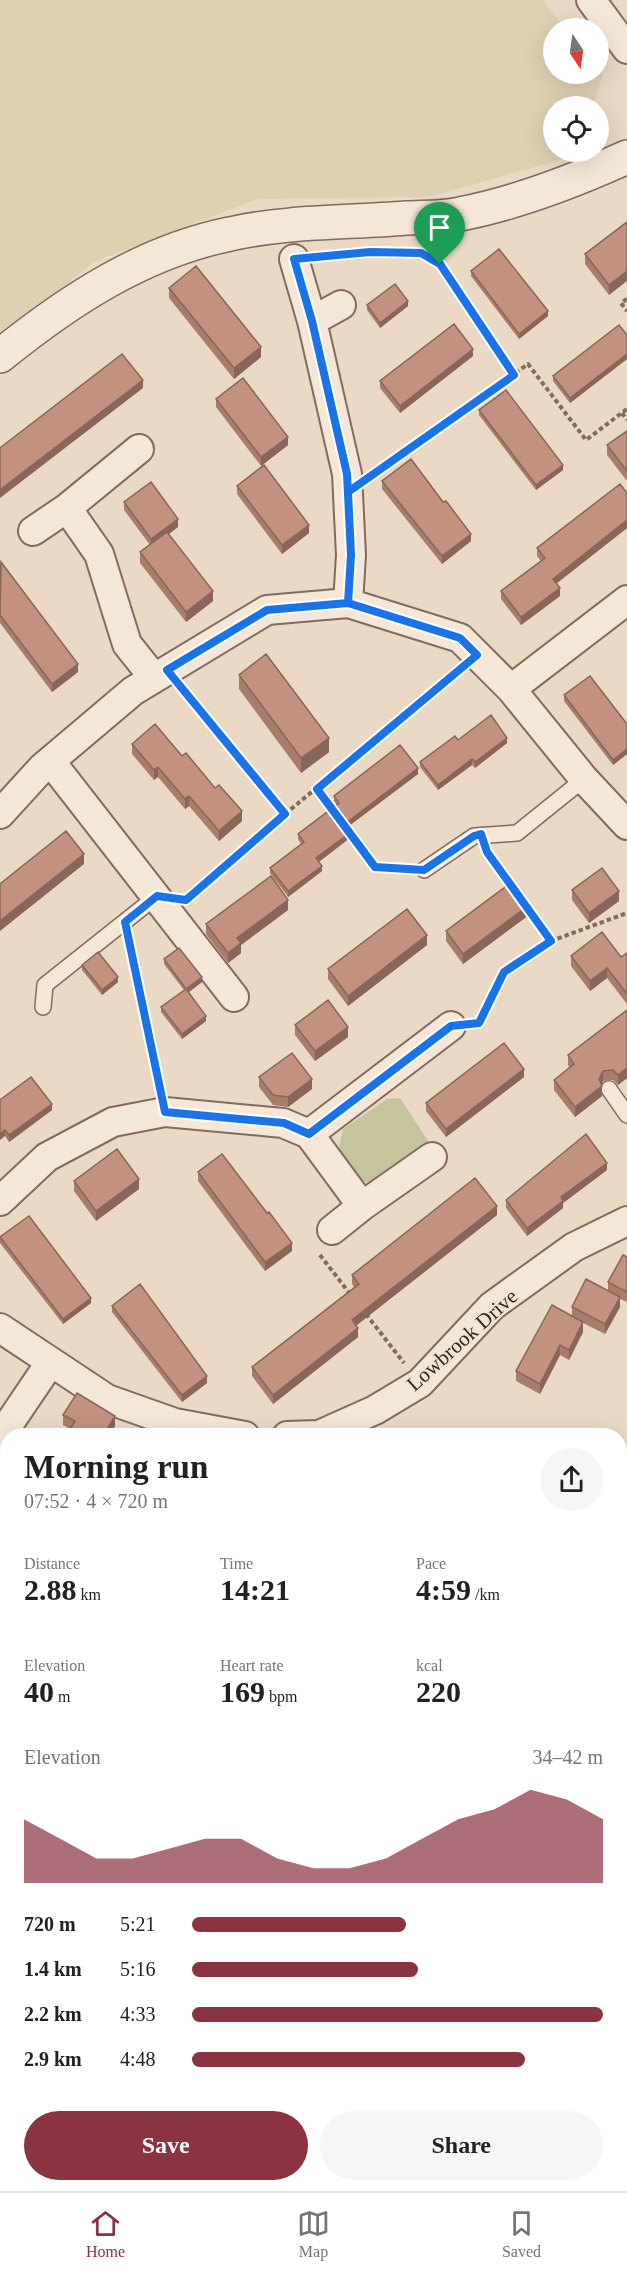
<!DOCTYPE html>
<meta charset="utf-8">
<style>
:root{--surface:#fff;--page:#f6f6f6;--text:#202124;--muted:#757577;--line:#e0e0e0;--accent:#8a3341}
body{margin:0;font-family:Georgia,serif;background:var(--page);color:var(--text);height:100vh;display:flex;flex-direction:column;font-size:22px;white-space:nowrap}
*{box-sizing:border-box;margin:0}
p{font-size:20px;color:var(--muted)}
.icon{flex:none;width:33px;height:33px;fill:none;stroke:currentColor;stroke-width:2;stroke-linecap:round;stroke-linejoin:round}
.map{position:relative;flex:1;overflow:hidden}
.details{position:absolute;left:0px;top:1428px;width:627px;height:764px;display:flex;flex-direction:column;background:var(--surface);border-radius:24px 24px 0 0;box-shadow:0 6px 24px #0002}
.details>*{flex:none}
.needle{width:39px;rotate:167deg}
.tools{position:absolute;left:543px;top:18px;display:grid;gap:12px}
.tools a{display:grid;place-items:center;width:66px;height:66px;border-radius:50%;background:var(--surface);box-shadow:0 6px 24px #0002;font-size:30px}
.pin{position:absolute;display:grid;place-items:center;width:51px;height:51px;color:#fff;margin:-62px -26px;border-radius:50% 50% 50% 0;rotate:-45deg;box-shadow:0 0 6px #0007}
.pin .icon{rotate:45deg}
.round{display:grid;place-items:center;flex:none;width:63px;height:63px;border-radius:32px;background:var(--page)}
.overview{display:flex;align-items:center;justify-content:space-between;height:102px;padding:0 24px}
h1{font-size:33px;font-weight:700;line-height:45px}
.stats{display:grid;grid-template-columns:repeat(3,1fr);gap:9px;height:102px;padding:6px 24px}
.stats div{display:grid;align-content:center}
.stats b{font-size:30px;font-weight:700}
.stats small{font-size:16px;font-weight:400}
.stats p{font-size:16px}
.chart{height:168px;padding:12px 24px}
.chart p{display:flex;justify-content:space-between}
.chart svg{width:100%;height:108px;margin-top:6px;fill:var(--accent);opacity:.7}
.button{display:flex;gap:12px;margin-top:auto;padding:12px 24px}
.button a{flex:1;height:69px;border-radius:36px;background:var(--accent);color:#fff;font-size:24px;font-weight:700;line-height:69px;text-align:center}
.button a+a{background:var(--page);color:var(--text)}
ul{padding:0 24px;list-style:none;font-size:20px}
li{display:grid;grid-template-columns:96px 72px 1fr;align-items:center;height:45px}
li i{height:15px;border-radius:8px;background:var(--accent)}
.menu{display:flex;justify-content:space-around;align-items:center;height:84px;border-top:2px solid var(--line);background:var(--surface);font-size:16px;color:var(--muted)}
.menu a{display:grid;justify-items:center;gap:3px}
.menu .active{color:var(--accent)}
.map>svg:first-child{display:block}
.farmland{fill:#ded0b3}
.green{fill:#c6c49a}
.lines{fill:none;stroke-linecap:round;stroke-linejoin:round}
.service-casing{stroke:#826b5d;stroke-width:18}
.minor-casing{stroke:#826b5d;stroke-width:32}
.tertiary-casing{stroke:#826b5d;stroke-width:36}
.path{stroke:#826b5d;stroke-width:4;stroke-dasharray:4.5 3;stroke-linecap:butt}
.service{stroke:#f5e7d7;stroke-width:15}
.minor{stroke:#f5e7d7;stroke-width:28}
.tertiary{stroke:#f5e7d7;stroke-width:33}
.wall{fill:#a87d6d}
.shaded-wall{fill:#886659}
.building{fill:#c3917f;stroke:#886659;stroke-width:1.5}
.route-casing{stroke:#fff;stroke-width:12}
.route{stroke:#1a73e8;stroke-width:8}
.labels{text-anchor:middle;dominant-baseline:central;stroke-width:4.5;stroke-linejoin:round;paint-order:stroke}
.street-label{font-size:21px;fill:#33261f;stroke:#f1e4d3}
</style>
<div class="map">
<svg width="627" height="2191" viewBox="0 0 627 2191">
<rect width="100%" height="100%" fill="#e9d9c5"/>
<path class="farmland" d="M0,0H542L565,28H554V74H598L599,69L603,74L593,106H554V152H581L580,154L429,197L257,199L94,262L0,337Z"/>
<path class="green" d="M400,1098L432,1147L385,1181L362,1182L338,1151L343,1129L387,1099Z
M620,2105H627V2191H421L401,2184H620Z
M159,2184H241L237,2191H169Z"/>
<g class="lines">
<g class="service-casing">
<path id="service" d="M424,870L474,836L517,833L584,779
M43,1007L45,985L157,896
M609,1089L627,1115"/>
</g>
<g class="minor-casing">
<path id="minor" d="M591,0L627,49
M294,259L312,321L347,474L351,555L348,603
M312,321L341,305
M67,508L99,554L127,644L154,678
M33,531L67,508L139,449
M511,689L627,600
M51,762L234,997
M0,814L42,768L133,691L267,610L348,603L460,638L511,689L584,779L627,825
M309,1134L362,1206
M0,1201L47,1157L113,1122L165,1112L283,1123L309,1134L451,1026
M332,1230L362,1206L432,1157
M0,1328L107,1399L175,1423L245,1436
M287,1436L319,1435L375,1410L420,1383L492,1306L574,1247L627,1221
M0,1437L50,1363
M0,1671L8,1678
M0,1917L8,1905"/>
</g>
<g class="tertiary-casing">
<path id="tertiary" d="M0,356C68,301 142,252 230,234C287,221 347,223 406,218C423,217 442,218 460,214C517,203 574,181 627,157"/>
</g>
<path class="path" d="M373,253H421L439,264L514,375
M322,256L362,253
M627,299L621,303L627,311
M622,413L627,420
M375,473L528,364L586,440L627,409
M183,690L285,814L189,897
M317,788L335,812
M285,814L456,673
M348,830L376,867L406,869
M490,856L512,887
M527,907L551,941
M129,942L159,1085
M479,1023L504,972L551,941L627,913
M320,1255L350,1294
M366,1314L404,1363"/>
<use href="#service" class="service"/>
<use href="#minor" class="minor"/>
<use href="#tertiary" class="tertiary"/>
</g>
<path class="wall" d="M627,222L609,295L585,264V254Z
M471,271L548,316L519,339L471,276Z
M169,288L261,357L234,379L169,298Z
M367,305L408,306L380,328L367,310Z
M627,335V359L570,403L553,381V376Z
M473,356L400,413L380,388V381Z
M216,399L288,445L261,466L216,407Z
M479,410L563,470L536,490L479,415Z
M627,431V481L607,455V445Z
M382,481L471,541L442,564L382,489Z
M237,486L309,533L282,554L237,494Z
M627,493V528L556,584L560,596L521,625L501,599V591L541,561L537,556V548Z
M124,502L178,527L169,534L213,601L186,622L140,563V552L150,545L124,510Z
M0,563L78,672L52,692L0,623Z
M239,675L329,752L301,773L239,689Z
M564,695L627,724V754L613,765L564,701Z
M458,740L507,743L475,768L472,765L438,790L420,767V762Z
M132,744L182,756L242,821L219,841L189,806L185,809L158,777L154,780L132,754Z
M418,774L347,827L351,837L319,862L322,871L288,897L270,873V868L301,844L298,839V834L337,805L334,801V796Z
M572,890L619,901L589,923L572,900Z
M288,910L241,945V953L228,963L206,934V924Z
M529,915L463,964L446,941V931Z
M427,945L348,1006L328,979V969Z
M627,953V1004L607,978L590,991L571,966V956L621,957Z
M164,959L202,982L189,992L206,1021L182,1039L161,1012V1007L184,990L164,964Z
M82,965L118,982L102,995L82,970Z
M627,1010V1078L618,1085L613,1080L603,1081L602,1085V1096L575,1117L554,1090V1080L570,1068L568,1065V1055Z
M295,1025L348,1037L315,1061L295,1035Z
M259,1077L312,1089L288,1107L273,1105L259,1087Z
M524,1077L446,1137L426,1111V1103Z
M0,1100L52,1110L9,1142L5,1136Z
M607,1170L563,1203V1208L527,1236L506,1208V1200Z
M198,1172L292,1251L265,1271L198,1181Z
M74,1181L139,1189L96,1221L74,1191Z
M497,1215L356,1325L358,1337L273,1404L252,1376V1367L354,1287L352,1284V1275Z
M0,1237L91,1303L63,1324L0,1243Z
M627,1257V1302L620,1299V1307L605,1334L583,1323V1332L569,1360L560,1355L540,1394L516,1381V1371L572,1316V1307L608,1290V1282Z
M112,1306L207,1383L182,1402L112,1312Z
M63,1415L115,1426L109,1436H66L70,1429L63,1425Z
M0,1556L8,1563V1616L0,1610Z
M627,1570V1779L620,1778V1572Z
M0,1845L8,1850V1890H1Z
M8,1961V1982L3,1979V1969Z
M8,1986V2073L0,2068V1997Z"/>
<path class="shaded-wall" d="M627,271V281L609,295V285Z
M408,301V306L380,328V323Z
M548,311V316L519,339V334Z
M261,347V357L234,379V368Z
M473,349V356L400,413V406Z
M627,354V359L570,403V398Z
M143,380V388L0,498V490Z
M288,437V445L261,466V457Z
M563,465V470L536,490V485Z
M178,519V527L151,547V539Z
M627,520V528L553,586V579Z
M309,525V533L282,554V545Z
M471,534V541L442,564V556Z
M560,588V596L521,625V617Z
M213,591V601L186,622V612Z
M78,664V672L52,692V684Z
M329,738V752L301,773V758Z
M507,738V743L475,768V762Z
M627,749V754L613,765V760Z
M472,759V765L438,790V785Z
M158,767V777L154,780V770Z
M418,768V774L345,829V824Z
M189,796V806L185,809V799Z
M242,811V821L219,841V831Z
M351,832V837L316,864V858Z
M84,854V864L0,931V921Z
M322,866V871L288,897V891Z
M619,891V901L589,923V913Z
M288,900V910L241,945V953L228,963V953L237,938Z
M529,905V915L463,964V954Z
M427,935V945L348,1006V996Z
M607,968V978L590,991V981Z
M118,977V982L102,995V990Z
M202,977V982L186,994V989Z
M206,1016V1021L182,1039V1034Z
M348,1027V1037L315,1061V1051Z
M627,1068V1078L618,1085V1075Z
M524,1069V1077L446,1137V1129Z
M603,1071V1081L600,1088L602,1086V1096L575,1117V1107L599,1079Z
M312,1079V1089L288,1107V1097Z
M52,1104V1110L9,1142V1135Z
M5,1130V1136L0,1140V1134Z
M607,1163V1170L563,1203V1208L527,1236V1228L561,1197Z
M139,1179V1189L96,1221V1211Z
M497,1206V1215L352,1329V1320Z
M292,1243V1251L265,1271V1262Z
M620,1297V1307L605,1334V1324Z
M91,1298V1303L63,1324V1319Z
M583,1322V1332L569,1360V1350Z
M358,1328V1337L273,1404V1395Z
M560,1345V1355L540,1394V1384Z
M207,1376V1383L182,1402V1395Z
M115,1416V1426L109,1436H103Z
M8,1748V1758L0,1762V1752Z
M1,1880V1890L0,1891V1881Z
M627,2026V2040L620,2043V2029Z
M273,2184H281L277,2191H269Z"/>
<path class="building" d="M627,222V271L609,285L585,254Z
M499,249L548,311L519,334L471,271Z
M196,266L261,347L234,368L169,288Z
M395,284L408,301L380,323L367,305Z
M454,324L473,349L400,406L380,381Z
M619,325L627,335V354L570,398L553,376Z
M122,354L143,380L0,490V448Z
M243,378L288,437L261,457L216,399Z
M506,390L563,465L536,485L479,410Z
M627,431V471L607,445Z
M411,459L443,502L446,501L471,534L442,556L382,481Z
M264,465L309,525L282,545L237,486Z
M151,482L178,519L151,539L124,502Z
M620,484L627,493V520L553,579L560,588L521,617L501,591L545,558L537,548Z
M167,532L213,591L186,612L140,552Z
M1,562L78,664L52,684L0,615Z
M266,654L329,738L301,758L239,675Z
M590,676L627,724V749L613,760L564,695Z
M491,715L507,738L475,762L472,759L438,785L420,762L455,736L458,740Z
M155,724L182,756L186,753L215,788L219,785L242,811L219,831L189,796L185,799L158,767L154,770L132,744Z
M400,745L418,768L345,824L351,832L316,858L322,866L288,891L270,868L304,842L298,834L339,803L334,796Z
M66,831L84,854L0,921V884Z
M602,868L619,891L589,913L572,890Z
M271,876L288,900L237,938L241,943L228,953L206,924Z
M512,882L529,905L463,954L446,931Z
M407,909L427,935L348,996L328,969Z
M602,932L621,957L627,953V994L607,968L590,981L571,956Z
M179,948L202,977L186,989L164,959Z
M98,952L118,977L102,990L82,965Z
M186,989L206,1016L182,1034L161,1007Z
M328,1000L348,1027L315,1051L295,1025Z
M627,1010V1068L618,1075L613,1070L603,1071L599,1079L602,1086L575,1107L554,1080L574,1064L568,1055Z
M504,1043L524,1069L446,1129L426,1103Z
M292,1053L312,1079L288,1097L273,1095L259,1077Z
M31,1077L52,1104L9,1135L5,1130L0,1134V1100Z
M586,1134L607,1163L561,1197L563,1201L527,1228L506,1200Z
M117,1149L139,1179L96,1211L74,1181Z
M222,1154L267,1213L269,1212L292,1243L265,1262L198,1172Z
M475,1178L497,1206L352,1320L358,1328L273,1395L252,1367L359,1284L352,1275Z
M29,1216L91,1298L63,1319L0,1237Z
M623,1255L627,1257V1292L608,1282Z
M586,1279L620,1297L605,1324L572,1307Z
M140,1284L207,1376L182,1395L112,1306Z
M552,1305L583,1322L569,1350L560,1345L540,1384L516,1371Z
M77,1393L115,1416L103,1436H66L75,1421L63,1415Z
M0,1556L8,1563V1606L0,1600Z
M620,1569L627,1570V1765L620,1764Z
M8,1717V1748L0,1752V1720Z
M620,1817L627,1818V2026L620,2029Z
M0,1845L8,1850V1879L1,1880L0,1881Z
M8,1961V1972L3,1969Z
M8,1986V2063L0,2058V1997Z
M224,2184H273L269,2191H220Z"/>
<g class="lines">
<g class="route-casing">
<path id="route" d="M440,264L514,375L348,492L351,555L348,603L267,610L167,670L285,814L186,900L157,896L125,922L165,1112L284,1123L309,1134L451,1026L479,1023L504,972L551,941L487,852L481,834L474,836L424,870L375,867L317,789L477,655L460,638L348,603L351,555L347,474L312,321L294,259L370,252L421,253L440,264"/>
</g>
<use href="#route" class="route"/>
</g>
<g class="labels">
<g class="street-label">
<text transform="translate(462 1340) rotate(-42)">Lowbrook Drive</text>
</g>
</g>
</svg>
<div class="tools">
<a><svg class="needle" viewBox="-14 -14 28 28"><path d="M0-13l5 13h-10z" fill="#e53935"/><path d="M0 13l5-13h-10z" fill="#757577"/></svg></a>
<a><svg class="icon" aria-label="locate" viewBox="0 0 24 24"><circle cx="12" cy="12" r="6"/><path d="M12 2v4M12 18v4M2 12h4M18 12h4"/></svg></a>
</div>
<div class="pin" style="left:440px;top:264px;background:#1e9e55"><svg class="icon" aria-label="arrive" viewBox="0 0 24 24"><path d="M6 21V4h12l-3 4 3 4H6"/></svg></div>
<section class="details">
<div class="overview"><div><h1>Morning run</h1><p>07:52 · 4 × 720 m</p></div><a class="round"><svg class="icon" aria-label="share" viewBox="0 0 24 24"><path d="M12 15V3M7 8l5-5 5 5M5 13v7h14v-7"/></svg></a></div>
<div class="stats">
<div><p>Distance</p><b>2.88<small> km</small></b></div>
<div><p>Time</p><b>14:21</b></div>
<div><p>Pace</p><b>4:59<small> /km</small></b></div>
</div>
<div class="stats">
<div><p>Elevation</p><b>40<small> m</small></b></div>
<div><p>Heart rate</p><b>169<small> bpm</small></b></div>
<div><p>kcal</p><b>220</b></div>
</div>
<div class="chart"><p><span>Elevation</span>34–42 m</p>
<svg viewBox="0 0 160 44" preserveAspectRatio="none"><path d="M0 44V18L10 26L20 34L30 34L40 30L50 26L60 26L70 34L80 38L90 38L100 34L110 26L120 18L130 14L140 6L150 10L160 18V44z"/></svg>
</div>
<ul>
<li><b>720 m</b>5:21<i style="width:52%"></i></li>
<li><b>1.4 km</b>5:16<i style="width:55%"></i></li>
<li><b>2.2 km</b>4:33<i style="width:100%"></i></li>
<li><b>2.9 km</b>4:48<i style="width:81%"></i></li>
</ul>
<div class="button"><a>Save</a><a>Share</a></div>
</section>
</div>
<nav class="menu">
<a class="active"><svg class="icon" aria-label="home" viewBox="0 0 24 24"><path d="M3 11l9-7 9 7M6 9v11h12V9"/></svg>Home</a>
<a><svg class="icon" aria-label="map" viewBox="0 0 24 24"><path d="M3 6l6-2 6 2 6-2v14l-6 2-6-2-6 2zM9 4v14M15 6v14"/></svg>Map</a>
<a><svg class="icon" aria-label="saved" viewBox="0 0 24 24"><path d="M7 4h10v16l-5-4-5 4z"/></svg>Saved</a>
</nav>
